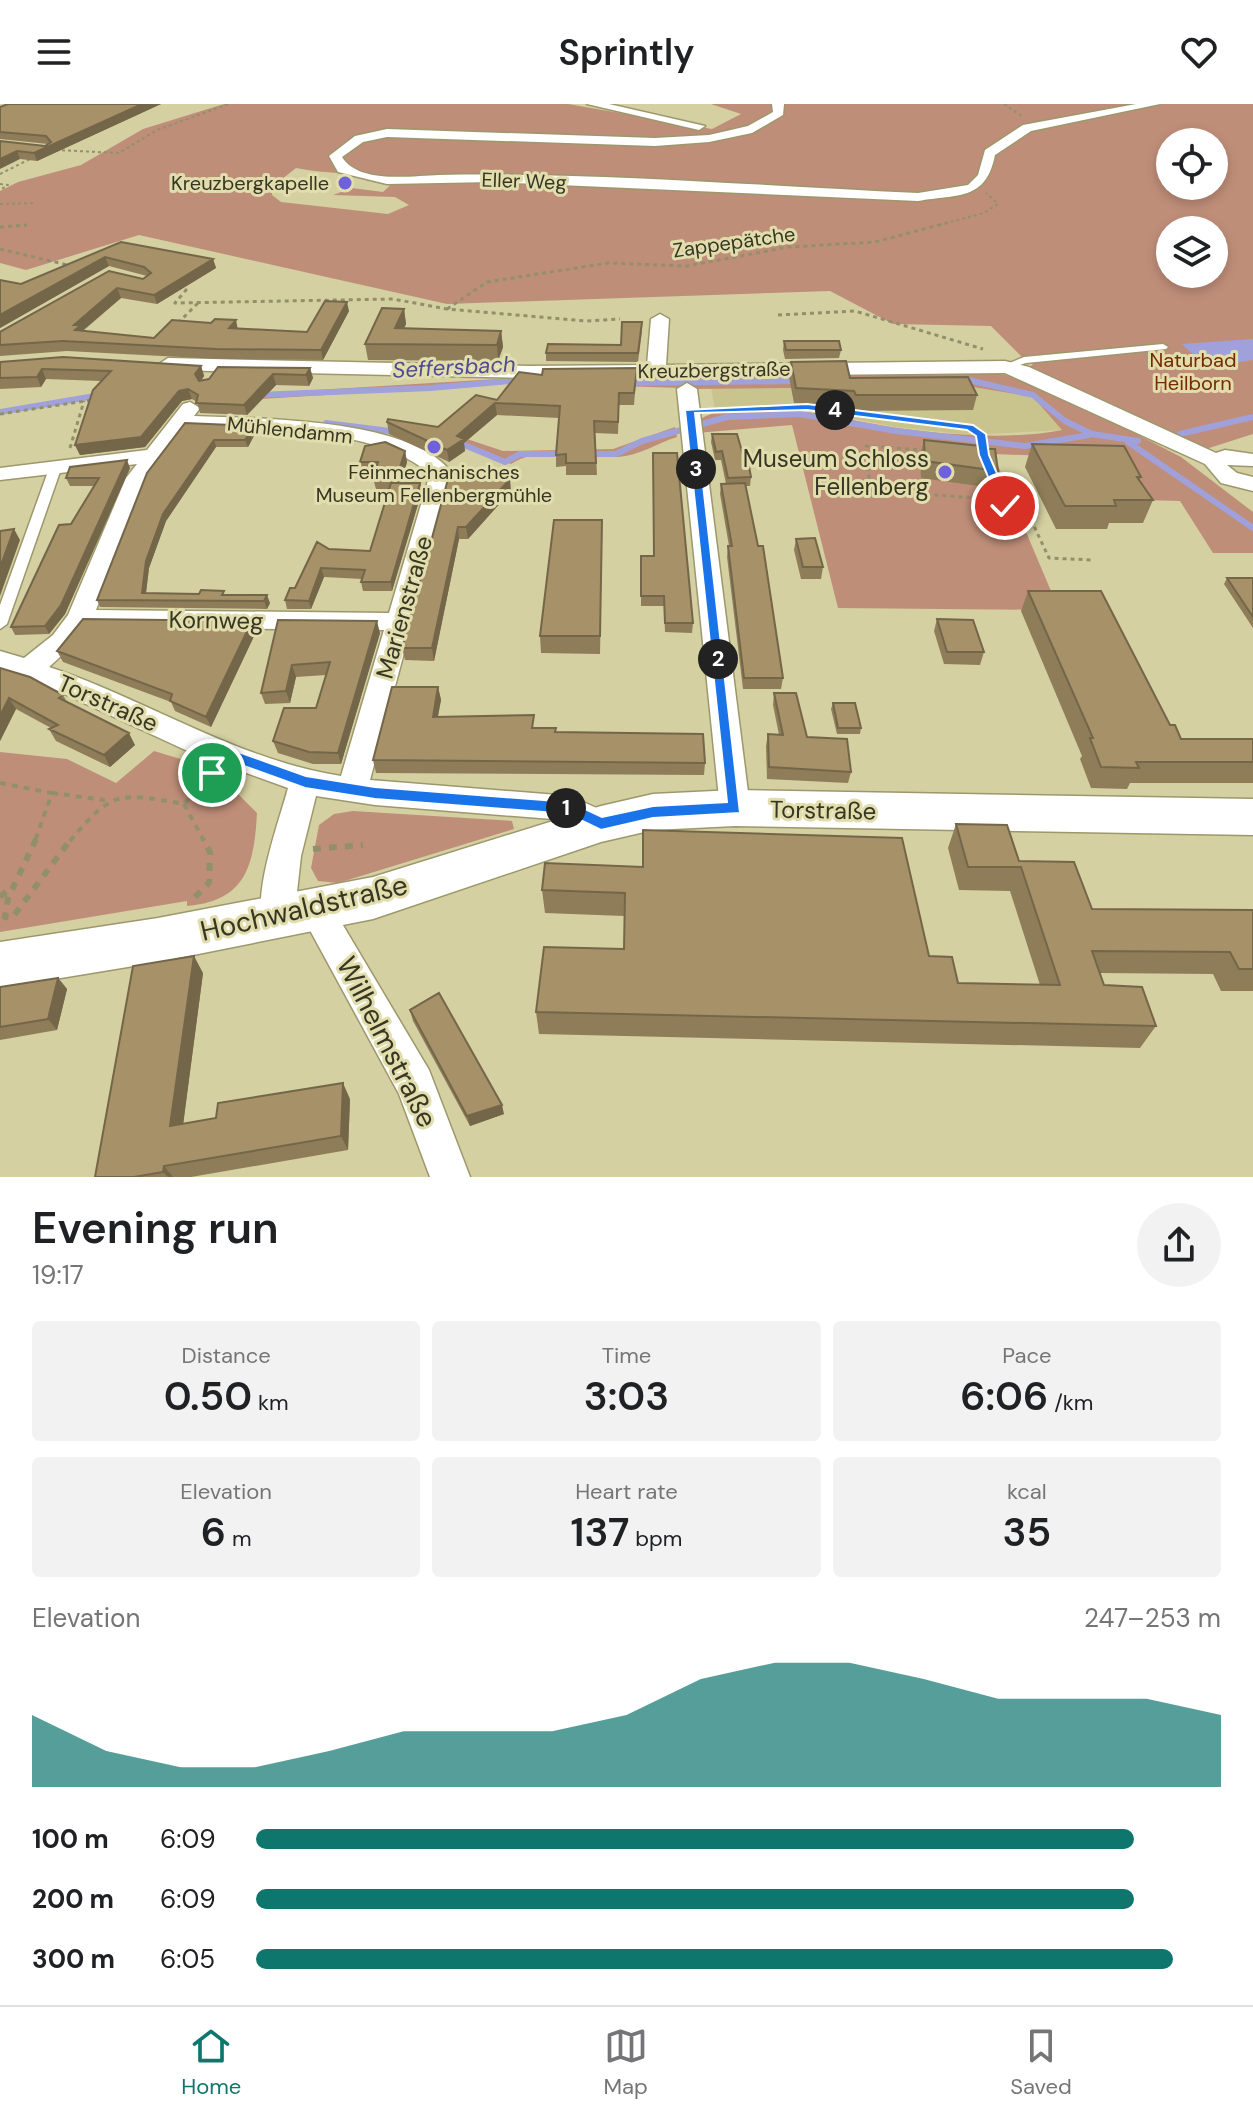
<!DOCTYPE html>
<meta charset="utf-8">
<style>
:root{--surface:#fff;--page:#f2f2f2;--text:#202124;--muted:#757577;--line:#e0e0e0;--accent:#0f766e}
body{margin:0;font-family:"DM Sans",sans-serif;background:var(--page);color:var(--text);height:100vh;display:flex;flex-direction:column;font-size:30px;white-space:nowrap}
*{box-sizing:border-box;margin:0}
p{font-size:26px;color:var(--muted)}
.icon{flex:none;width:44px;height:44px;fill:none;stroke:currentColor;stroke-width:2;stroke-linecap:round;stroke-linejoin:round}
.map{position:relative;height:1073px;overflow:hidden}
.sheet{display:flex;flex-direction:column;background:var(--surface);flex:1}
.sheet>*{flex:none}
.buttons{position:absolute;left:1156px;top:24px;display:grid;gap:16px}
.buttons a{display:grid;place-items:center;width:72px;height:72px;border-radius:50%;background:var(--surface);box-shadow:0 4px 12px #0003;font-size:40px}
.pin{position:absolute;display:grid;place-items:center;width:68px;height:68px;color:#fff;margin:-34px;border:4px solid #fff;border-radius:50%;box-shadow:0 2px 8px #0007}
.km{position:absolute;width:40px;height:40px;margin:-20px;border-radius:50%;background:#222;color:#fff;font-size:22px;line-height:40px;text-align:center}
.round{display:grid;place-items:center;flex:none;width:84px;height:84px;border-radius:42px;background:var(--page)}
.head{display:flex;align-items:center;justify-content:space-between;height:136px;padding:0 32px}
h1{font-size:44px;font-weight:600;line-height:60px}
.metrics{display:grid;grid-template-columns:repeat(3,1fr);gap:12px;height:136px;padding:8px 32px}
.metrics div{display:grid;align-content:center;border-radius:8px;background:var(--page);text-align:center}
.metrics b{font-size:40px;font-weight:600}
.metrics small{font-size:22px;font-weight:400}
.metrics p{font-size:22px}
.chart{height:224px;padding:16px 32px}
.chart p{display:flex;justify-content:space-between}
.chart svg{width:100%;height:144px;margin-top:8px;fill:var(--accent);opacity:.7}
ul{padding:0 32px;list-style:none;font-size:26px}
li{display:grid;grid-template-columns:128px 96px 1fr;align-items:center;height:60px}
li i{height:20px;border-radius:10px;background:var(--accent)}
header{display:flex;justify-content:space-between;align-items:center;height:104px;padding:0 32px;background:var(--surface);font-size:36px;font-weight:600}
.dock{display:flex;justify-content:space-around;align-items:center;height:112px;border-top:2px solid var(--line);background:var(--surface);font-size:22px;color:var(--muted)}
.dock a{display:grid;justify-items:center;gap:4px}
.dock .selected{color:var(--accent)}
.map>svg:first-child{display:block}
.built{fill:#c9c48e}
.green{fill:#bf8e79;fill-rule:evenodd}
.water{fill:#a0a1db}
.lines{fill:none;stroke-linecap:round;stroke-linejoin:round}
.stream-far1{stroke:#a0a1db;stroke-width:4}
.stream{stroke:#a0a1db;stroke-width:6}
.lane-casing{stroke:#9c986b;stroke-width:3}
.street-casing{stroke:#9c986b;stroke-width:3}
.secondary-casing{stroke:#9c986b;stroke-width:3}
.path-far3{stroke:#92906c;stroke-width:2;stroke-dasharray:3 3;stroke-linecap:butt}
.path-far2{stroke:#92906c;stroke-width:3;stroke-dasharray:4 4;stroke-linecap:butt}
.path-far1{stroke:#92906c;stroke-width:4;stroke-dasharray:6 6;stroke-linecap:butt}
.path{stroke:#92906c;stroke-width:6;stroke-dasharray:8 8;stroke-linecap:butt}
.lane{fill:#fff;fill-rule:evenodd}
.street{fill:#fff;fill-rule:evenodd}
.secondary{fill:#fff;fill-rule:evenodd}
.wall{fill:#8f7d59}
.shaded-wall{fill:#746649}
.building{fill:#a69168;stroke:#746649;stroke-width:2}
.route{fill:#1a73e8;stroke:#fff;stroke-width:2}
.poi-dot{fill:#6e61db;stroke:#e1ddad;stroke-width:3}
.labels{text-anchor:middle;dominant-baseline:central;stroke-width:6;stroke-linejoin:round;paint-order:stroke}
.far-street-label{font-size:20px;fill:#373623;stroke:#e1ddad}
.far-poi-label{font-size:20px;fill:#373623;stroke:#e1ddad;text-anchor:end}
.far-park-label{font-size:20px;fill:#742b00;stroke:#e1ddad}
.far-water-label{font-size:22px;font-style:italic;fill:#4f4a91;stroke:#e1ddad}
.poi-label{font-size:24px;fill:#373623;stroke:#e1ddad;text-anchor:end}
.street-label{font-size:24px;fill:#373623;stroke:#e1ddad}
.near-street-label{font-size:28px;fill:#373623;stroke:#e1ddad}
</style>
<header><svg class="icon" aria-label="menu" viewBox="0 0 24 24"><path d="M4 6h16M4 12h16M4 18h16"/></svg>Sprintly<svg class="icon" aria-label="heart" viewBox="0 0 24 24"><path d="M12 20l-8-8c-3-5 5-10 8-4 3-6 11-1 8 4z"/></svg></header>
<div class="map">
<svg width="1253" height="1073" viewBox="0 0 1253 1073">
<rect width="100%" height="100%" fill="#d4d0a1"/>
<path class="built" d="M967,282L1033,293L1063,326L969,331L895,323L800,304L715,307L711,283Z"/>
<path class="green" d="M224,0H568L712,25L741,10L711,0H1253V330L1206,345L1192,342L1028,264L1033,260L1025,256L991,222L893,220L830,187L447,200L139,131L26,166L0,159V87L18,78L81,61L143,25ZM1170,38H1214V82H1170ZM296,64C331,71 363,68 398,74L383,88L352,84L333,91L395,93L409,101L388,110L281,98L272,91V83ZM1170,126H1214V170H1170Z
M974,266L1030,275L1181,353L1253,408V449H1213L1180,397L1144,396L1105,354L993,350L1059,506L838,504L792,321L696,329L694,319C737,285 846,317 897,324C949,331 1011,336 1062,326L1033,293L967,282L688,285L687,277L690,273Z
M530,273L680,275L682,284L520,279L261,295L267,289Z
M675,323L677,333C657,339 639,352 618,353C585,354 540,341 511,360L433,332L443,327L503,347L613,345Z
M154,647L197,660L220,679L225,677L257,709C254,762 246,797 187,802V797L0,828V648L67,655L116,679Z
M353,707L512,717L514,725L338,779L318,777L311,764L319,721L334,710Z"/>
<path class="water" d="M1253,235V256L1206,263L1182,240Z"/>
<g class="lines">
<path class="stream-far1" d="M964,275L969,276"/>
<path class="stream" d="M964,275L1033,291L1065,317L1092,330L1138,337
M628,279L795,277
M257,291L431,284L520,276
M0,308L101,291
M326,319L398,328
M1180,330L1253,313
M457,338L505,358L520,350H563
M1128,338L1253,424
M588,350H616L642,337L727,313L800,310L896,327L1025,342L1089,331"/>
<g class="lane-casing">
<path id="lane" d="M1163,240L1168,243L1166,245L1026,259L1005,266L1000,263L1024,253Z
M56,359L62,362L7,520L0,525V501L50,362Z"/>
</g>
<g class="street-casing">
<path id="street" d="M587,0H609L705,22L699,26Z
M772,0H784L783,11L752,29L709,38L655,42L387,33L363,38L342,53C359,80 410,72 439,71C598,68 759,82 918,89L968,81L978,71L985,46L1023,21L1136,0H1160L1031,27L995,51C986,97 958,90 918,97L493,78L387,80L338,68L329,52L355,32L387,25L655,34L709,31L748,22L773,8Z
M660,210L669,215L666,261L1005,257L1029,263L1216,349L1225,346L1253,350V362L1227,361L1237,369L1253,373V387L1221,379L1205,360L1005,269L530,274L168,266L159,260L168,254L530,262L647,261L651,215Z
M687,279L697,285L750,704L746,713L735,716L724,713L720,704L677,285Z
M190,298L200,304L194,312C259,315 411,313 452,369L370,676L570,692L612,711L617,720L612,729L601,733L565,716L375,701L316,692L301,752L294,815L289,826L277,830L265,826C250,794 279,718 288,684L194,650L49,583L0,566V547L24,554L53,531L68,511L126,374L137,360L0,376V364L147,346L183,300ZM186,323C259,327 372,320 430,370L389,509L96,506L147,375ZM87,523L384,526L341,672C237,656 148,596 49,563L71,543Z
M316,791L328,796L429,966L470,1073H430L399,990L299,806L304,796Z"/>
</g>
<g class="secondary-casing">
<path id="secondary" d="M735,686L1253,695V731L735,722L653,726L601,738L373,815L158,858L0,884V838L158,814L373,773L601,702L653,690Z"/>
</g>
<path class="path-far3" d="M1004,0L1022,12
M56,46L119,49L157,26L229,0
M0,70L30,55
M0,80L8,81L0,86
M0,100L36,99
M939,121L984,109L998,100L986,89"/>
<path class="path-far2" d="M0,123L27,121
M0,145L72,162
M177,184L186,186L175,199L393,195L447,205L586,217L620,215
M447,205L487,178L608,159L687,162L789,143L875,138L947,119
M778,211L855,207L983,245
M178,219L199,198
M708,306L807,303L969,324L981,330L984,350
M0,310L92,296
M70,344L84,297
M925,346L866,342L870,386L1003,396
M994,374L1005,402L1025,403L1049,454L1092,456"/>
<path class="path-far1" d="M0,679L52,689L35,737
M52,689L105,696
M184,700L204,737
M70,737C113,685 120,689 184,700L215,667"/>
<path class="path" d="M36,735L8,794L5,813L12,814L71,735
M313,745L363,741
M0,793L13,782
M195,793L209,779L210,748L203,735"/>
<use href="#lane" class="lane"/>
<use href="#street" class="street"/>
<use href="#secondary" class="secondary"/>
</g>
<path class="wall" d="M8,0H161L37,57L20,55L0,37L45,42L48,40L0,35V3Z
M121,138L213,155L216,164L157,200L121,194L83,227L154,234L238,224L307,228L349,207L323,256L219,255L67,247L0,252V228L143,175L147,172L109,162L0,224V176L21,180Z
M404,205L406,220L404,224L501,227L503,243L498,257L368,256L365,240Z
M642,227L638,258L546,257V249L621,241Z
M784,237L841,246L839,254L785,255L783,246Z
M0,258L201,262L204,272L201,276L310,264L313,274L309,282L276,281L247,311L200,309L197,298L192,295L182,297L145,343L80,351L75,341L101,277L46,275L41,283L0,285Z
M791,258L850,274L977,291L973,306L854,307L851,303L794,299L789,273Z
M637,264L634,301H619L618,330L595,329L597,371H566V362L556,363V351L559,314L497,311L464,339L465,347L449,358L389,330L387,318L438,323L497,296L542,271Z
M185,319L254,322L256,328L248,343H216L166,417L149,464L146,489L225,491L270,499L267,505L100,503L97,496Z
M712,330L743,351L751,373L750,382H745L783,574L781,585H743L727,453L728,442H729L720,390L721,380H726L721,356H715L711,338Z
M924,336L998,367L993,384L921,374L920,353Z
M1032,340L1141,373L1139,377L1153,396L1143,419H1109L1107,425H1056L1025,363Z
M405,347L407,358L401,379H420L422,387L392,487H363L361,478L362,475L324,473L311,505H287L285,496L329,445L370,447L389,385H376L373,374L374,370H362L360,358Z
M130,364L65,510L49,530L15,531L11,523L94,382H70L66,374Z
M448,375L511,387L468,435H459L434,557L405,556L402,544Z
M602,433L600,550L541,549L540,532Z
M796,435L823,463L821,475H801L794,446Z
M641,452L693,519L692,529L665,528L664,502H641Z
M1227,474H1253V524L1224,480Z
M1028,487L1170,621L1181,635H1253V679H1130L1127,685L1091,684L1080,655L1082,652L1021,507Z
M937,515L984,548L980,561L944,560L934,527Z
M278,516L380,529L341,660H313L278,649L273,637L316,604L326,571L296,573L290,599L265,600L261,589Z
M252,517L256,528L211,623L175,607L171,598L63,558L57,547Z
M0,564L63,591L67,598L135,641L110,663L56,637L49,625L51,624L16,605L0,637Z
M438,583L441,596L438,613L535,624H556V628L705,659L704,671L376,669L373,656Z
M774,589L807,633L851,668L848,679L767,675L766,642L768,630L779,631L773,601Z
M833,599L861,624L860,630H837L831,605Z
M956,720L1019,757L1092,805L1253,806V887H1221L1213,870L1100,869L1104,881L1156,922L1140,944L539,930L536,908L624,845V812L545,809L542,786L545,759L929,852L958,879L1040,881L1010,787L959,786L948,744Z
M203,869L183,1020L350,995L348,1046L191,1073H95Z
M58,874L67,885L57,926L0,936V883Z
M410,906L504,1010L470,1022L413,917Z"/>
<path class="shaded-wall" d="M142,0H161L37,57L34,49Z
M17,47L20,55L0,65V55Z
M105,153L109,162L0,224V211Z
M213,155L216,164L157,200L154,191Z
M117,184L121,194L83,226L85,231L78,236L74,221Z
M347,198L349,207L323,256L321,246Z
M404,205L406,220L397,240L395,224Z
M236,216L238,226L229,224Z
M501,227L503,243L498,257L497,241Z
M201,262L204,272L199,280L195,270Z
M310,264L313,274L309,282L306,271Z
M42,265L46,275L41,283L37,273Z
M273,270L276,281L247,311L244,301Z
M188,285L192,295L182,297L145,343L80,351L75,341L179,287Z
M495,299L497,311L464,339L465,347L449,358L447,346L457,332Z
M254,322L256,328L248,343L245,336Z
M214,336L216,343L166,417L149,464L145,496L142,489L146,457L163,410Z
M405,347L407,358L399,385L397,373Z
M127,356L130,364L65,510L49,530L45,522Z
M510,375L511,387L468,435L466,423Z
M420,379L422,387L392,487L391,478Z
M458,423L459,435L434,557L432,544Z
M14,425L20,436L0,492V464Z
M321,464L324,473L311,505L309,497Z
M267,491L270,499L267,505L264,497Z
M252,517L256,528L211,623L206,613Z
M377,517L380,529L341,660L338,649Z
M292,561L296,573L290,599L286,587Z
M438,583L441,596L435,625L433,613Z
M9,594L16,605L0,637V612Z
M129,629L135,641L110,663L104,651Z
M194,852L203,869L181,1037L170,1022Z
M58,874L67,885L57,926L48,915Z
M343,979L350,995L348,1046L341,1032Z
M502,1001L504,1010L470,1022L467,1012Z
M164,1062L173,1073H168L163,1068Z"/>
<path class="building" d="M8,0H142L34,49L17,47L0,55V37L45,42L51,38L46,32L0,28V3Z
M121,138L213,155L154,191L117,184L74,221H81L75,226L154,234L172,216L211,219L215,215L236,216L229,224L307,228L325,197L347,198L321,246L216,245L63,237L0,241V228L109,167L143,175L151,169L144,163L105,153L0,211V176L21,180Z
M382,204L404,205L395,224L501,227L497,241L365,240Z
M622,218H642L638,249H546L548,240L621,241Z
M784,237H839L841,246H786Z
M63,253L201,262L195,270L199,277L209,275L218,263L310,264L306,271L273,270L244,301L196,299L198,291L188,285L179,287L141,333L75,341L93,286L111,267L42,265L37,273L0,274V258Z
M846,257L850,274L968,273L977,291H856L854,287L796,284L791,258Z
M637,264L634,289H619L618,318L594,317L596,359H566V350L556,351L560,302L495,299L457,332L464,335L447,346L387,318L388,315L438,323L476,291L497,296L519,268L542,271L543,265Z
M185,319L254,322L245,336H214L163,410L146,457L142,489L199,490L201,486L224,487L222,491H267L264,497L97,496L147,369Z
M712,330H737L743,351H747L751,373L728,374L722,347L716,348Z
M924,336L980,342V345H995L998,367L925,357Z
M385,338L405,347L397,373L373,374L378,358H360L365,342Z
M1032,340L1124,342L1141,373H1137L1153,396H1114L1116,402H1065Z
M653,349H677L693,519H665L664,492H641V452H654Z
M127,356L61,501L45,522L11,523L59,421L71,420L99,374H66L70,363Z
M448,375H510L466,423H458L432,544H402Z
M391,379H420L391,478H361L365,466L321,464L309,497L285,496L290,484H295L317,438L329,445L370,447Z
M745,379L758,442H763L783,574H744L728,442H732L721,380Z
M554,416H602L600,532H540Z
M14,425L0,464V427Z
M815,434L823,463H803L796,435Z
M1227,474H1253V513Z
M1028,487H1101L1170,621H1175L1181,635H1253V658H1136L1139,664L1101,663L1090,634H1093Z
M83,515L252,517L206,613L170,597L172,590L57,547Z
M937,515L973,516L984,548H947Z
M278,516L377,517L338,649L309,648L273,637L284,604H316L330,558L292,561L286,587L261,589Z
M0,564L30,573L63,591L59,594L129,629L104,651L49,625L58,621L9,594L0,612Z
M392,583H438L433,613L534,611L532,624H556L555,628L703,630L705,659L373,656Z
M774,589H796L807,633L847,635L851,668L769,663L768,630L783,631Z
M833,599H855L861,624H838Z
M956,720L1007,721L1019,757L1074,758L1092,805L1253,806V865H1239L1230,848L1092,847L1104,881L1142,883L1156,922L536,908L544,843L624,845L625,789L542,786L545,759L643,763V726L902,734L929,852L952,853L958,879L1060,881L1021,763H968Z
M194,852L170,1022L216,1014L218,999L343,979L341,1032L164,1062L163,1068L134,1073H95L133,862Z
M58,874L48,915L0,923V883Z
M439,889L502,1001L467,1012L410,906Z"/>
<path class="route" d="M807,300L973,321L986,330L989,351L1011,402L1005,405L1000,402L979,351L976,332L967,326L807,306L695,309L740,709L653,714L601,726L568,710L375,695L305,684L233,658L217,673H207V665L230,645L306,672L375,683L570,698L602,713L653,702L727,698L685,306Z"/>
<g class="poi-dot">
<circle cx="345" cy="79" r="8"/>
<circle cx="434" cy="343" r="8"/>
<circle cx="945" cy="368" r="8"/>
</g>
<g class="labels">
<g class="far-street-label">
<text transform="translate(524 77) rotate(2)">Eller Weg</text>
<text transform="translate(734 138) rotate(-8)">Zappepätche</text>
<text transform="translate(714 266) rotate(-1)">Kreuzbergstraße</text>
<text transform="translate(290 326) rotate(6)">Mühlendamm</text>
</g>
<g class="far-poi-label">
<text x="329" y="79">Kreuzbergkapelle</text>
<text x="434" y="368" text-anchor="middle">Feinmechanisches<tspan x="434" dy="23">Museum Fellenbergmühle</tspan></text>
</g>
<g class="far-park-label">
<text x="1193" y="256">Naturbad<tspan x="1193" dy="23">Heilborn</tspan></text>
</g>
<g class="far-water-label">
<text transform="translate(454 263) rotate(-3)">Seffersbach</text>
</g>
<g class="poi-label">
<text x="929" y="354">Museum Schloss<tspan x="929" dy="28">Fellenberg</tspan></text>
</g>
<g class="street-label">
<text transform="translate(404 503) rotate(-74)">Marienstraße</text>
<text transform="translate(216 516) rotate(1)">Kornweg</text>
<text transform="translate(108 599) rotate(24)">Torstraße</text>
<text transform="translate(823 706) rotate(1)">Torstraße</text>
</g>
<g class="near-street-label">
<text transform="translate(304 804) rotate(-13)">Hochwaldstraße</text>
<text transform="translate(387 938) rotate(63)">Wilhelmstraße</text>
</g>
</g>
</svg>
<div class="buttons">
<a><svg class="icon" aria-label="locate" viewBox="0 0 24 24"><circle cx="12" cy="12" r="6"/><path d="M12 2v4M12 18v4M2 12h4M18 12h4"/></svg></a>
<a><svg class="icon" aria-label="layers" viewBox="0 0 24 24"><path d="M12 4l9 5-9 5-9-5zM3 14l9 5 9-5"/></svg></a>
</div>
<div class="pin" style="left:212px;top:669px;background:#1e9e55"><svg class="icon" aria-label="arrive" viewBox="0 0 24 24"><path d="M6 21V4h12l-3 4 3 4H6"/></svg></div>
<div class="pin" style="left:1005px;top:402px;background:#d93025"><svg class="icon" aria-label="check" viewBox="0 0 24 24"><path d="M5 12l5 5 9-10"/></svg></div>
<b class="km" style="left:566px;top:704px">1</b>
<b class="km" style="left:718px;top:555px">2</b>
<b class="km" style="left:696px;top:365px">3</b>
<b class="km" style="left:835px;top:306px">4</b>
</div>
<section class="sheet">
<div class="head"><div><h1>Evening run</h1><p>19:17</p></div><a class="round"><svg class="icon" aria-label="share" viewBox="0 0 24 24"><path d="M12 15V3M7 8l5-5 5 5M5 13v7h14v-7"/></svg></a></div>
<div class="metrics">
<div><p>Distance</p><b>0.50<small> km</small></b></div>
<div><p>Time</p><b>3:03</b></div>
<div><p>Pace</p><b>6:06<small> /km</small></b></div>
</div>
<div class="metrics">
<div><p>Elevation</p><b>6<small> m</small></b></div>
<div><p>Heart rate</p><b>137<small> bpm</small></b></div>
<div><p>kcal</p><b>35</b></div>
</div>
<div class="chart"><p><span>Elevation</span>247–253 m</p>
<svg viewBox="0 0 160 44" preserveAspectRatio="none"><path d="M0 44V22L10 33L20 38L30 38L40 33L50 27L60 27L70 27L80 22L90 11L100 6L110 6L120 11L130 17L140 17L150 17L160 22V44z"/></svg>
</div>
<ul>
<li><b>100 m</b>6:09<i style="width:91%"></i></li>
<li><b>200 m</b>6:09<i style="width:91%"></i></li>
<li><b>300 m</b>6:05<i style="width:95%"></i></li>
</ul>
</section>
<nav class="dock">
<a class="selected"><svg class="icon" aria-label="home" viewBox="0 0 24 24"><path d="M3 11l9-7 9 7M6 9v11h12V9"/></svg>Home</a>
<a><svg class="icon" aria-label="map" viewBox="0 0 24 24"><path d="M3 6l6-2 6 2 6-2v14l-6 2-6-2-6 2zM9 4v14M15 6v14"/></svg>Map</a>
<a><svg class="icon" aria-label="saved" viewBox="0 0 24 24"><path d="M7 4h10v16l-5-4-5 4z"/></svg>Saved</a>
</nav>
